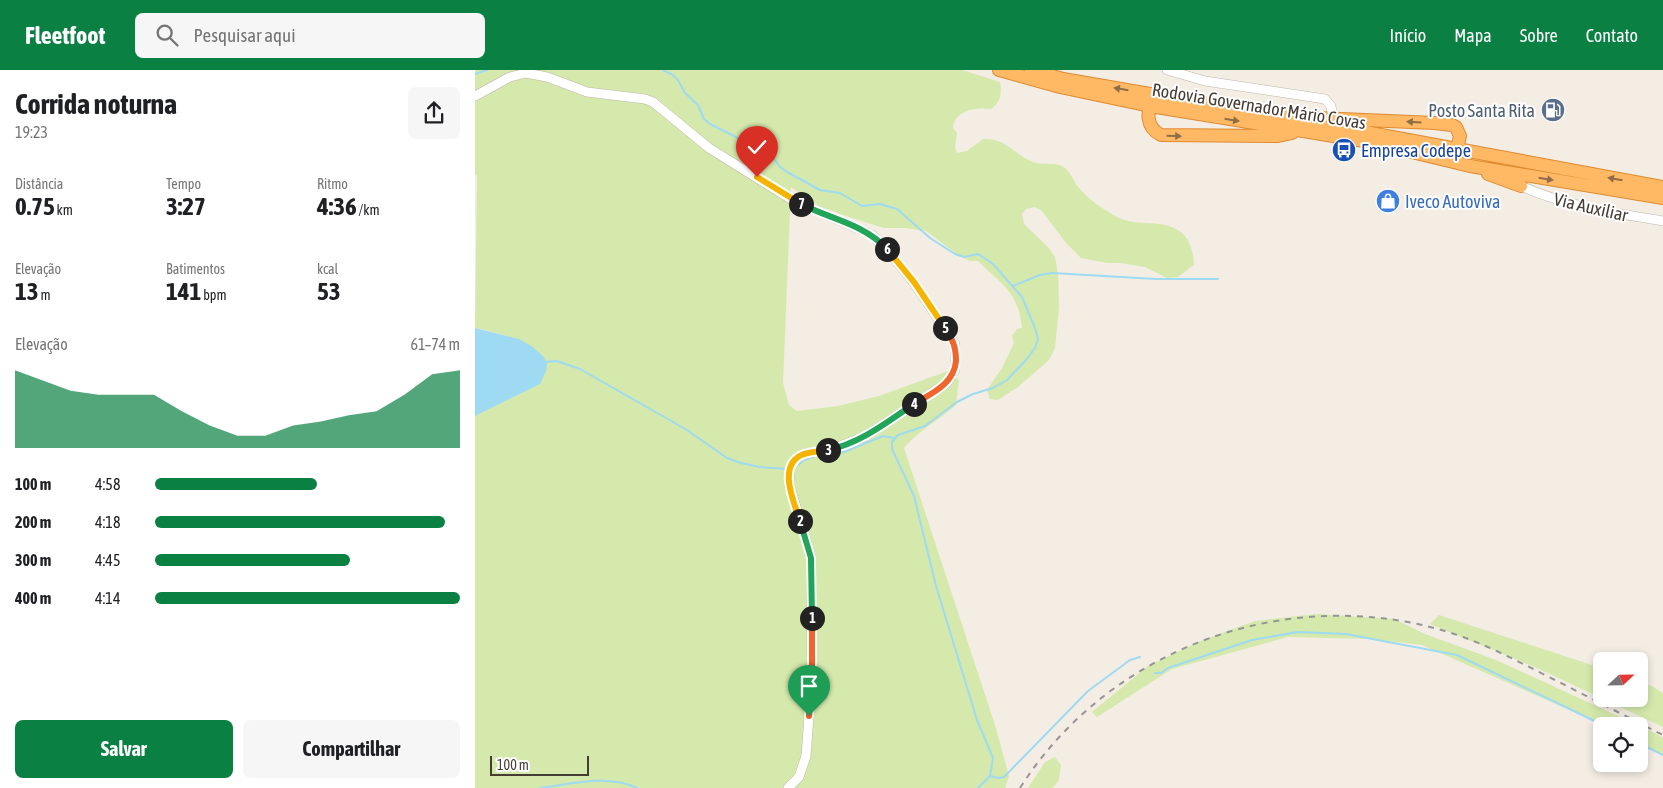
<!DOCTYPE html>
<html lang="pt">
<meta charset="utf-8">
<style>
:root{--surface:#fff;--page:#f6f6f6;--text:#202124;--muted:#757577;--accent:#0b8043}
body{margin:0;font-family:"Asap Condensed",sans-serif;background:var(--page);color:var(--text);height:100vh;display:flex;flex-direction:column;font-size:19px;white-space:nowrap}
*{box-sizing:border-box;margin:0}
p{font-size:16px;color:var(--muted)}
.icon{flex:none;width:28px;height:28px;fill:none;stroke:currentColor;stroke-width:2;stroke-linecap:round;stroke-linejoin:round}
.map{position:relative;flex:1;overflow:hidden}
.sheet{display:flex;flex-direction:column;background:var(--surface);width:475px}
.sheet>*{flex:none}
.needle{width:32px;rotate:68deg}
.tools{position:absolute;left:1118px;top:582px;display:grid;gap:10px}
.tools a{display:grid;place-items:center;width:55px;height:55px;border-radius:8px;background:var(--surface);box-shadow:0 2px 8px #0003;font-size:25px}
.scale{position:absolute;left:15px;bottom:12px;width:99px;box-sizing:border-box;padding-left:5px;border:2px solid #453c34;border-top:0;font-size:14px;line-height:18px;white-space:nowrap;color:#453c34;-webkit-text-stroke:4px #fff;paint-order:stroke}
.pin{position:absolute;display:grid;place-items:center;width:42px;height:42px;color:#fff;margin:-51px -21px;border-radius:50% 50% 50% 0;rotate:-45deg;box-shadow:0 0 5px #0007}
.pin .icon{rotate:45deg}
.km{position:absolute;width:25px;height:25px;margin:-12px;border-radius:50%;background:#222;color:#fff;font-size:14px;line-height:25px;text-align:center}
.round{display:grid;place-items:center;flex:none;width:52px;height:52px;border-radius:8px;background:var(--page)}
.headline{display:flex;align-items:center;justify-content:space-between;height:85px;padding:0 15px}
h1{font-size:28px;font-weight:700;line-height:38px}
.stats{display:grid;grid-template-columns:repeat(3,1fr);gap:8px;height:85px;padding:5px 15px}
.stats div{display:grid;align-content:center}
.stats b{font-size:25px;font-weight:700}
.stats small{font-size:14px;font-weight:400}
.stats p{font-size:14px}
.chart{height:140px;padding:10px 15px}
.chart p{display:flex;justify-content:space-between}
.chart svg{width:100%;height:90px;margin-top:5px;fill:var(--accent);opacity:.7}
.action{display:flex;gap:10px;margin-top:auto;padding:10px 15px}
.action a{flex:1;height:58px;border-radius:8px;background:var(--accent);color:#fff;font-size:20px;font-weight:700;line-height:58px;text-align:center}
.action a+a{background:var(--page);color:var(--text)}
ul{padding:0 15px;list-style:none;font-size:16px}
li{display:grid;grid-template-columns:80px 60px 1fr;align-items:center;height:38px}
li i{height:12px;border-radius:6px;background:var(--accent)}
header{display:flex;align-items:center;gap:30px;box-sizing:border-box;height:70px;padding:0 25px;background:var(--accent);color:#fff}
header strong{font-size:24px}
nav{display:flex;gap:28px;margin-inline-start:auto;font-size:18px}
.search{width:350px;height:45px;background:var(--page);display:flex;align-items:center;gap:12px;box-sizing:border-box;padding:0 18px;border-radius:8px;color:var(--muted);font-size:19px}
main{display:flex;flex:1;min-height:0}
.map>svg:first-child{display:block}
.green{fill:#d5e9ac}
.water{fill:#9edaf2}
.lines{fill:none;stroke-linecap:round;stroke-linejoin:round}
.stream{stroke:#9edaf2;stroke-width:2}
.minor-casing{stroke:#c1b6aa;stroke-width:10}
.highway-casing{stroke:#e18a30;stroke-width:14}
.minor{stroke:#fff;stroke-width:9}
.highway{stroke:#ffb863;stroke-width:12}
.rail{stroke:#959595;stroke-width:2;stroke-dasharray:6 6;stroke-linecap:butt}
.oneway{fill:#8f6e47}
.split-1-casing{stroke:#fff;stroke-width:10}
.split-2-casing{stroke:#fff;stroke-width:10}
.split-3-casing{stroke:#fff;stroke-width:10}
.split-4-casing{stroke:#fff;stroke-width:10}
.split-5-casing{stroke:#fff;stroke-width:10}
.split-6-casing{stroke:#fff;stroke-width:10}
.split-7-casing{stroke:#fff;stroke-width:10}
.split-8-casing{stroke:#fff;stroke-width:10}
.split-1{stroke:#f0652b;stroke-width:6}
.split-2{stroke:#22a559;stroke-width:6}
.split-3{stroke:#f5b400;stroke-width:6}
.split-4{stroke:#22a559;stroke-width:6}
.split-5{stroke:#f0652b;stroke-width:6}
.split-6{stroke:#f5b400;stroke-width:6}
.split-7{stroke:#22a559;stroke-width:6}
.split-8{stroke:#f5b400;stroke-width:6}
.labels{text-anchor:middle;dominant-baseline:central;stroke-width:4;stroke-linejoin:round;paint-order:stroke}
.street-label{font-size:18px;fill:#453c34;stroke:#fff}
.service-label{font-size:18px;fill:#4e5e75;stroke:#fff;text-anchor:end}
.transit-label{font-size:18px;fill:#164399;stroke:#fff;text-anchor:start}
.shop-label{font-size:18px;fill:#366cbe;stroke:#fff;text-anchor:start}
</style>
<header>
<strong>Fleetfoot</strong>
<div class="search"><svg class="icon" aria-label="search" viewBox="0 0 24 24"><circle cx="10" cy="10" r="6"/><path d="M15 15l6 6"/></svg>Pesquisar aqui</div>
<nav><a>Início</a><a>Mapa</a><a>Sobre</a><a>Contato</a></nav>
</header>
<main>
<section class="sheet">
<div class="headline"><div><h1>Corrida noturna</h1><p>19:23</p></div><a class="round"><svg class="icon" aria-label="share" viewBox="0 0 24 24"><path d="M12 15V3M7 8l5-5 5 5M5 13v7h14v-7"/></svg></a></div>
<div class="stats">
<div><p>Distância</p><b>0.75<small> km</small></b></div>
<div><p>Tempo</p><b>3:27</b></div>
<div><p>Ritmo</p><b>4:36<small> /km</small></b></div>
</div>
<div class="stats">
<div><p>Elevação</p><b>13<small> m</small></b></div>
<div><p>Batimentos</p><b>141<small> bpm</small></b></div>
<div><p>kcal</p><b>53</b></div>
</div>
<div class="chart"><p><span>Elevação</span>61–74 m</p>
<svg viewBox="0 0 160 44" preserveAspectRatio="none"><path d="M0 44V6L10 11L20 16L30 18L40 18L50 18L60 26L70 33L80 38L90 38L100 33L110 31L120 28L130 26L140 18L150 8L160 6V44z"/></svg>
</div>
<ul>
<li><b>100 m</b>4:58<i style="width:53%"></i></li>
<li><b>200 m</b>4:18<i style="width:95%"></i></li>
<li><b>300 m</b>4:45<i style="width:64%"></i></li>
<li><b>400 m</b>4:14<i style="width:100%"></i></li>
</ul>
<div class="action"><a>Salvar</a><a>Compartilhar</a></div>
</section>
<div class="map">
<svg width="1188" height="718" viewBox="0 0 1188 718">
<rect width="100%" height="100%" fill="#f3ede4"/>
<path class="green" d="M0,0H487L525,12C527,23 526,32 516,39C501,37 479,40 478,58L482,63L480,76L482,83L492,81L508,69C532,68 538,84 558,92C568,96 582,91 590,98C595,103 598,108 601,114C607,123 617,131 626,137C633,142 644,149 653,151C671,155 692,150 707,163C715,170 719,184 719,195L703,207L692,208L670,197L646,193H632L606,188L591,173L567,141L560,137L551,139L547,144L549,154L574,178L580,187L583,204L584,237L580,278L574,290L543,317L523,330L515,329L512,320L527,298L539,273L537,266L542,259L547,258C543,221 527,215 503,191H495L483,185L451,161L430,158H409L371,146L344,136L316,117L308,313L314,335L322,341L363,336L404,326L473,301L484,310L481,335C464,350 443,361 429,378L520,655L534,706L530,718H0V346L64,314L71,301L69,287C50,269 25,263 0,258L2,106L0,104Z
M842,544L919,549L950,564L1021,590L1180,663L1188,668V686L1164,672V656H1131L947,575L896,569L813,567L697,599L622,647L617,642L673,596L728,570L780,551Z
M964,545L1126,598V628L1062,598L955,554Z
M1164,612L1177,616L1188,623V657L1128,629H1164Z
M580,687L586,695L584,710L578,718H553L570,692Z"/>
<path class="water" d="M0,258L44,269L58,277L69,287L72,294L71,301L65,314L0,346Z"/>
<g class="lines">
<path class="stream" d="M188,0L198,5L203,10L210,23L223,35L229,49L235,54L261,67L283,81L297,86L305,97L312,102L345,120L365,123L387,136L405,134L422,139L455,168L480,184L489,187L503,184L518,194L547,227L560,258L563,269L560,278L551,290L532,310L518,318L498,324L482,332L450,356L423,365L417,372V379L439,426L461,516L502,650L518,688L515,706L503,718
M0,4L12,0
M538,216L565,205L577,203L681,209H743
M70,292L82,291L105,299L212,360L252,388L266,393L285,397L312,399
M345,386L369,382L408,366L419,368
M323,395L329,390L338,387
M680,603H686L693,598L777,570L823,562L871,564L982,585L1130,656
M1164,673L1188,685
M515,706L523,708L529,707L613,621L655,590L665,587
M65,718C97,714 132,704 162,718"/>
<g class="minor-casing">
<path id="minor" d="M692,0L730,11L850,29L856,36L858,48
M0,26L35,7L51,3L72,7L112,22L170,29L178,32L234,78L319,131L396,164L412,179L439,213L480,274V300L472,313L391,366L358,379L329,384L322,388L315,399L314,414L336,487L337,606L331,686L324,707L313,718
M1046,116C1090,136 1140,143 1188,151"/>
</g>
<g class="highway-casing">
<path id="highway" d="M524,0L585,17L675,36L895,72L995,96L1188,128
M556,0L588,9L798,45L1188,117
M681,30C669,41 672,58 686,65L803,66L817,63
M843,48L960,53L977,55L981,57L985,66L982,79L977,83
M1013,104L1046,116"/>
</g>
<use href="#minor" class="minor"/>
<use href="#highway" class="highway"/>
<path class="rail" d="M545,718C634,578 811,514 970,561C1007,572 1040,590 1074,607C1112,626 1150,646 1188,665"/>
</g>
<defs><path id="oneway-solid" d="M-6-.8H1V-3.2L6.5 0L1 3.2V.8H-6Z" transform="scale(1.25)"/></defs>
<g class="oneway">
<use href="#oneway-solid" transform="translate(646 19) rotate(-171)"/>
<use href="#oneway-solid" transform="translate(757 50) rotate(9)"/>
<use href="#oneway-solid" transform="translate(939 52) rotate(-177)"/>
<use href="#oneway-solid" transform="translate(699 66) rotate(1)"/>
<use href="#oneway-solid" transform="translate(1071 109) rotate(9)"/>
<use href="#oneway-solid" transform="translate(1140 109) rotate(-170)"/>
</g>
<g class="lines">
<g class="split-1-casing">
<path id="split-1" d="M334,646L337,606V548"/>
</g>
<g class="split-2-casing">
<path id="split-2" d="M325,451L336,488L337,548"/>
</g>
<g class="split-3-casing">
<path id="split-3" d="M325,451C319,432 301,394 329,384C336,382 345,381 353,380"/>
</g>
<g class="split-4-casing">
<path id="split-4" d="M353,380C386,373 412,352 439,334"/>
</g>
<g class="split-5-casing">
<path id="split-5" d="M439,334C457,323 479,314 481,291C481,277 478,270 470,258"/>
</g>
<g class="split-6-casing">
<path id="split-6" d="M412,179L439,212L470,258"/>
</g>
<g class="split-7-casing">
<path id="split-7" d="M326,134C355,149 389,154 412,179"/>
</g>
<g class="split-8-casing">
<path id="split-8" d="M282,107L326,134"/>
</g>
<use href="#split-1" class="split-1"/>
<use href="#split-2" class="split-2"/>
<use href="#split-3" class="split-3"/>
<use href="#split-4" class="split-4"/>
<use href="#split-5" class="split-5"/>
<use href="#split-6" class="split-6"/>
<use href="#split-7" class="split-7"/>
<use href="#split-8" class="split-8"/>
</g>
<defs>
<g id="fuel-disc" transform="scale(1.25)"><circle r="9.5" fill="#5c6f8a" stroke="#fff"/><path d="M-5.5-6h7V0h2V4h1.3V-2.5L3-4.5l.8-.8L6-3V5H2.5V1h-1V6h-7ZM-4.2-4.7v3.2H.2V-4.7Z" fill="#fff"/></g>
<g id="bus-disc" transform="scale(1.25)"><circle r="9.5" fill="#1a4fb4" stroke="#fff"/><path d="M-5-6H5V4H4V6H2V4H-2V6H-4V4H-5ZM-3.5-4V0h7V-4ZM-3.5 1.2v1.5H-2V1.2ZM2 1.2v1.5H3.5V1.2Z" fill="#fff"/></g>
<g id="shop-disc" transform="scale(1.25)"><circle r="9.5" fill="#3f7fe0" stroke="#fff"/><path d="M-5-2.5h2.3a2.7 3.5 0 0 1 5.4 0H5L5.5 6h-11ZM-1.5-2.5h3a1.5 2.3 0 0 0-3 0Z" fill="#fff"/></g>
</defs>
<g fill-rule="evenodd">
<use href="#fuel-disc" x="1078" y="40"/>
<use href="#bus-disc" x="869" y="80"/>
<use href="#shop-disc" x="913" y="131"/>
</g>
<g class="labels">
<g class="street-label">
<text transform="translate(784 36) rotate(9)">Rodovia Governador Mário Covas</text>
<text transform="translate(1116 137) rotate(13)">Via Auxiliar</text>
</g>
<g class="service-label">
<text x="1060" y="40">Posto Santa Rita</text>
</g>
<g class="transit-label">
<text x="886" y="80">Empresa Codepe</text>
</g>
<g class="shop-label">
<text x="930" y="131">Iveco Autoviva</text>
</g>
</g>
</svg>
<div class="tools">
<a><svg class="needle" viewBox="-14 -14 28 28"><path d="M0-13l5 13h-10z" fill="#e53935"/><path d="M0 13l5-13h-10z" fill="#757577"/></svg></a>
<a><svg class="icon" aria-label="locate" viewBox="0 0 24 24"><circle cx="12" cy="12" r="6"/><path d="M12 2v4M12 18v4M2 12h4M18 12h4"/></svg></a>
</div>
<div class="scale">100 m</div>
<div class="pin" style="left:334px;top:646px;background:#1e9e55"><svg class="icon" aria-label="arrive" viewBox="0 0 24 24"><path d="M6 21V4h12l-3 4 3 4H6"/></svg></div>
<div class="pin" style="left:282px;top:107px;background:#d93025"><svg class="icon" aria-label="check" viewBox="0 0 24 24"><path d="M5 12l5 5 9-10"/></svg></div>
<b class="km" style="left:337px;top:548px">1</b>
<b class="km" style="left:325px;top:451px">2</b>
<b class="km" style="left:353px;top:380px">3</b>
<b class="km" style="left:439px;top:334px">4</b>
<b class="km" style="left:470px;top:258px">5</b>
<b class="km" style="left:412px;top:179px">6</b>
<b class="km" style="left:326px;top:134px">7</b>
</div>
</main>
